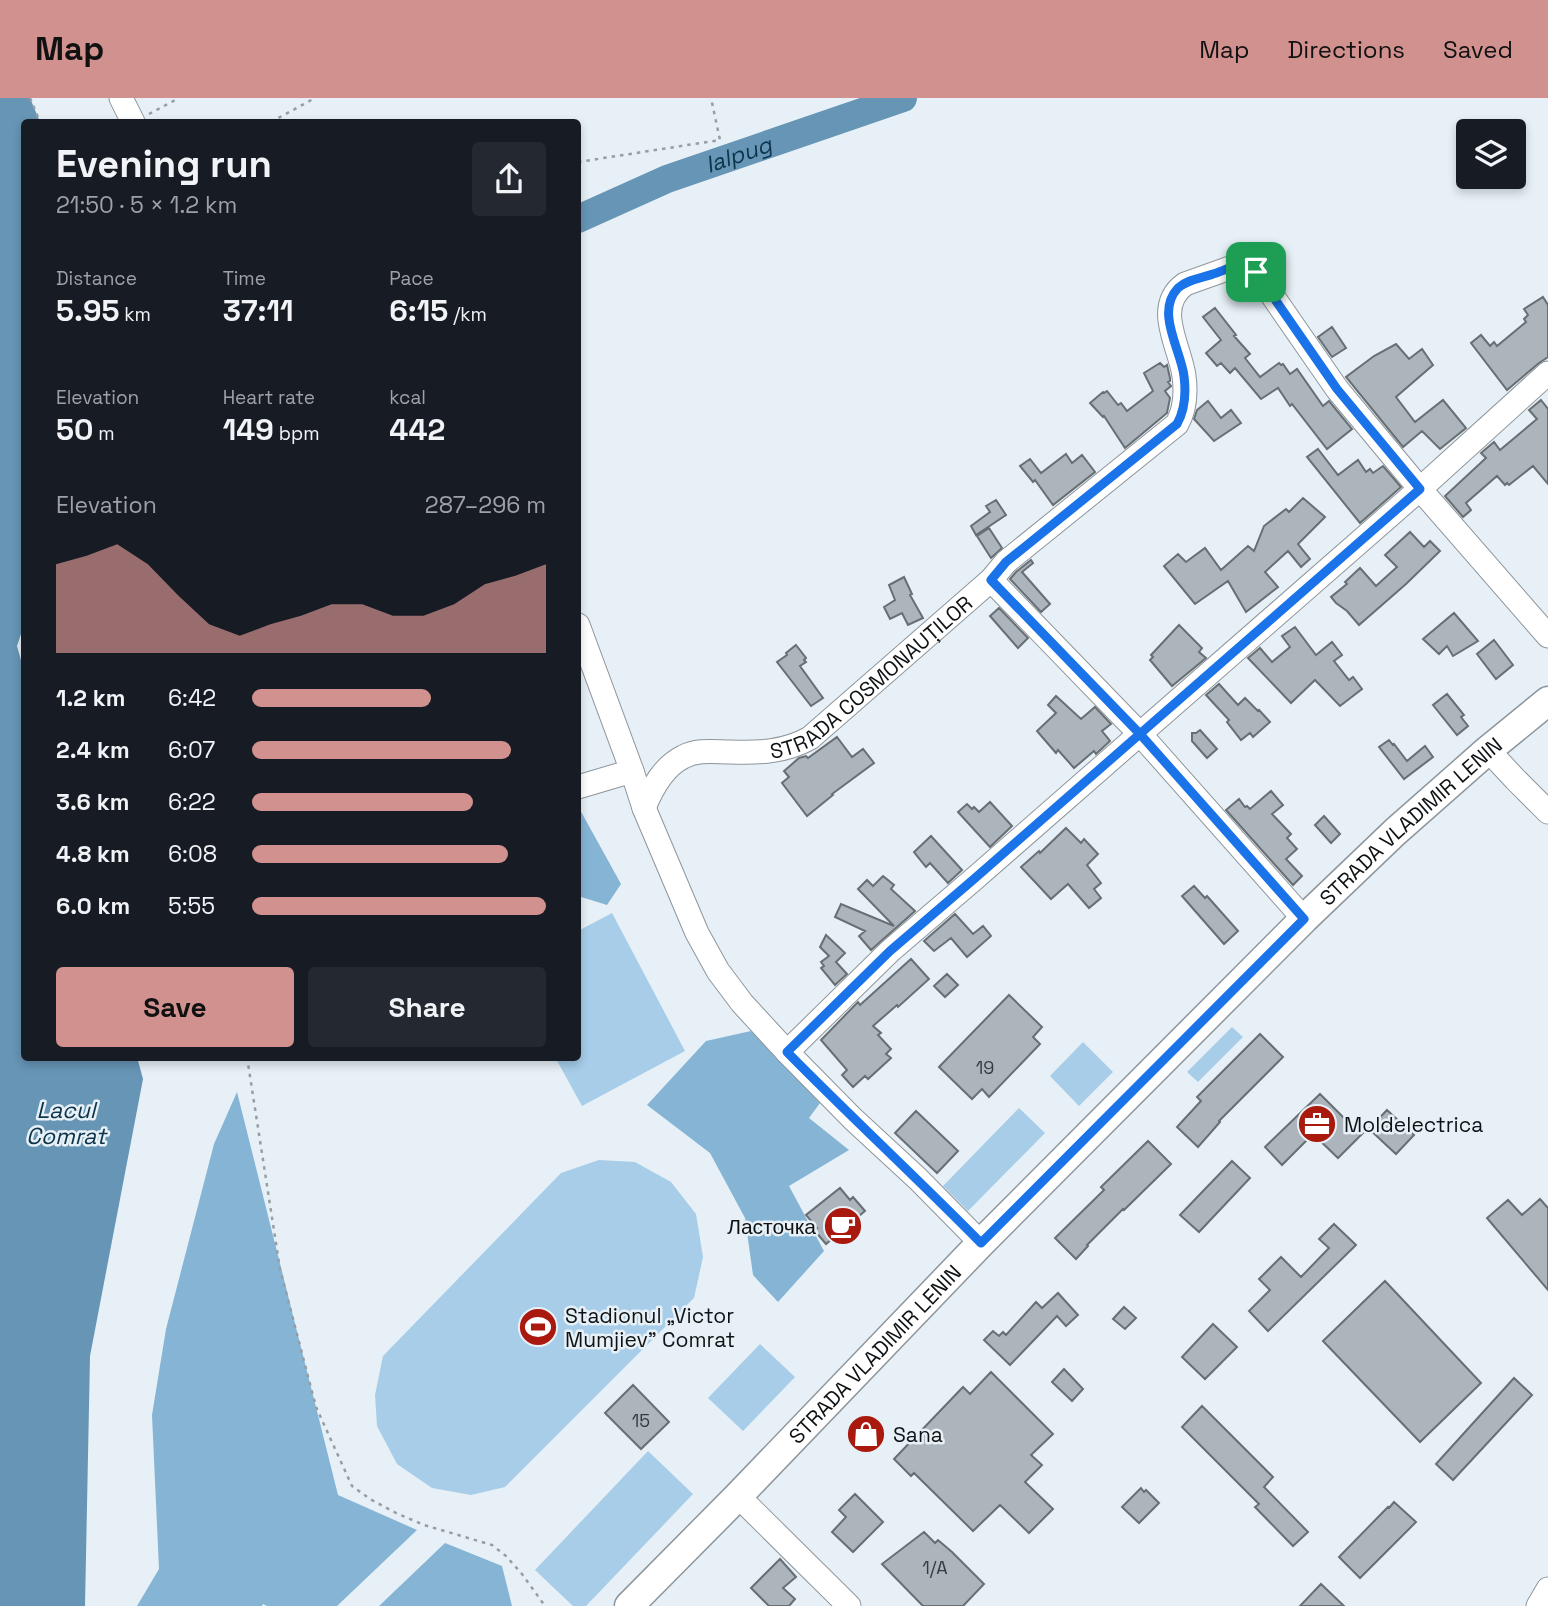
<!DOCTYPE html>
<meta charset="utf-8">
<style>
:root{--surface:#171b24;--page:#242831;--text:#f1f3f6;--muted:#9ea1a6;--accent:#d1918e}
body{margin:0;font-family:"Space Grotesk",sans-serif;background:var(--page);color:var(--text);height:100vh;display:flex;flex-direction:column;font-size:26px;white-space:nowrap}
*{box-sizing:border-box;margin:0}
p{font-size:23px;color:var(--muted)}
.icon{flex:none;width:38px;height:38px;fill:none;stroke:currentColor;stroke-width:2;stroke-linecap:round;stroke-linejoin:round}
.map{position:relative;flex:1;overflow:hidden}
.side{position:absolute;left:21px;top:21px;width:560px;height:942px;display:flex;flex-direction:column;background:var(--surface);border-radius:7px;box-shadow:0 4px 10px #0003}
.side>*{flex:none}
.fabs{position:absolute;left:1456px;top:21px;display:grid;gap:14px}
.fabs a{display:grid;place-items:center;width:70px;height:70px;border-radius:7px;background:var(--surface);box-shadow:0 4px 10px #0003;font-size:35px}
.pin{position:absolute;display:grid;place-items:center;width:60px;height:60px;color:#fff;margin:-30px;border-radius:14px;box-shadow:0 4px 10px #0006}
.round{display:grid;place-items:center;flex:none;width:74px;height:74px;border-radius:7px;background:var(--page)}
.overview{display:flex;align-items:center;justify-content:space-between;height:119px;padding:0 35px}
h1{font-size:38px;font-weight:700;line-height:52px}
.stats{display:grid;grid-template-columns:repeat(3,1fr);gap:10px;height:119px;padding:7px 35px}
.stats div{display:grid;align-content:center}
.stats b{font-size:30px;font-weight:700}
.stats small{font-size:19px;font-weight:400}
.stats p{font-size:19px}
.chart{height:196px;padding:14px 35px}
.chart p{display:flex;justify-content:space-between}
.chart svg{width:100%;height:126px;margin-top:7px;fill:var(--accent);opacity:.7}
.primary-button{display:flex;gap:14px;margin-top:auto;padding:14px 35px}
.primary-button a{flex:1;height:80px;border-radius:7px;background:var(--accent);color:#111;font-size:28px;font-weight:700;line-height:80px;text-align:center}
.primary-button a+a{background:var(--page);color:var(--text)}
ul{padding:0 35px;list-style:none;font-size:23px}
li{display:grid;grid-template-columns:112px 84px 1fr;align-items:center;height:52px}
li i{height:18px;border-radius:9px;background:var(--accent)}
header{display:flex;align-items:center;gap:42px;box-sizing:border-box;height:98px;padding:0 35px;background:var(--accent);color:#111}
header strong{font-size:33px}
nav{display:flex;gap:38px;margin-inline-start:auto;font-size:24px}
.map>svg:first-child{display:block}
.green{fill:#a7cde9}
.forest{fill:#85b4d5}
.water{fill:#6795b5}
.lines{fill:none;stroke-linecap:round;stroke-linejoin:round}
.river{stroke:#6795b5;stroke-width:28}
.building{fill:#adb5bc;stroke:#676f74;stroke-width:2}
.minor-casing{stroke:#8e969d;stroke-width:25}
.major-casing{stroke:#8e969d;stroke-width:31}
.path{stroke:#979ea3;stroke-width:2.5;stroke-dasharray:3.5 5;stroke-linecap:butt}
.minor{stroke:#fff;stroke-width:23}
.major{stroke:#fff;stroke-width:28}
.route-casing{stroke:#fff;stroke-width:14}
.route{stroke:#1a73e8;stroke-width:9}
.labels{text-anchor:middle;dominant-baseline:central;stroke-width:5;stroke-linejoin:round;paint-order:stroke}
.number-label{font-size:18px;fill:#363b3e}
.street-label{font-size:21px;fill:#0f1214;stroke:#e6f0f6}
.poi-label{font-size:21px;fill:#0f1214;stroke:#e6f0f6;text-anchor:start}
.water-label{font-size:23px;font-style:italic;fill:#0d344b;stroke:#e6f0f6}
</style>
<header>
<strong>Map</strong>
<nav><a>Map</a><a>Directions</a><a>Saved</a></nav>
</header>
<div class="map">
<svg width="1548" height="1508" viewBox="0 0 1548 1508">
<rect width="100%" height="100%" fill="#e6f0f6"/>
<path class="green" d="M612,815L685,953L582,1008L555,959H578V833Z
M1232,929L1243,939L1198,984L1187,974Z
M1083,944L1113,974L1079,1008L1050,978Z
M1019,1010L1045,1035L968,1113L943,1088Z
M599,1062L635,1064L671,1084L696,1116L703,1159L694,1200L505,1389L471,1397L432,1390L397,1366L377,1328L375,1297L383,1258L561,1075Z
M760,1246L795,1279L743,1333L708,1300Z
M648,1353L693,1396L586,1508H573L535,1472Z"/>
<path class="forest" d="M579,710L621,786L607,807L578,798Z
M751,933L820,1005L809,1020L849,1052L789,1088L824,1153L778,1204L753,1177L745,1120L710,1055L647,1007L706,943Z
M237,994L338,1397L417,1432L337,1508H267L263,1506L262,1508H137L159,1471L152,1317L166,1231L214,1046Z
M445,1445L502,1468L512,1508H379Z"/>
<path class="water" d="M0,0H30L40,24H24V527L17,548L24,573V959H137L143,981L90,1258L85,1508H0Z"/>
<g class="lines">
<path class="river" id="s1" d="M578,121L667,81L903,0"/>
</g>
<path class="building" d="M1543,199L1548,207V259L1539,265L1507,292L1471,245L1481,237L1490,248L1494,244L1497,248L1526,224L1524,221L1528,217L1524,211Z
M1215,210L1236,237L1234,238L1250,256L1245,260L1260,279L1279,265L1281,267L1283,266L1290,276L1297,271L1323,308L1329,303L1352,331L1327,351L1292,306L1290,308L1278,290L1261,301L1235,270L1230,275L1221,265L1217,268L1206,255L1221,242L1203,219Z
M1332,229L1346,250L1332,259L1318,239Z
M1396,246L1409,261L1422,251L1433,267L1396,299L1415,324L1443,302L1466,330L1440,351L1422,333L1403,349L1346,279L1374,258Z
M1160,265L1164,269L1167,267L1170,280V283L1168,284L1171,288L1165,293L1170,300L1167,315L1125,350L1104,318L1103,319L1090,305L1103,294L1104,295L1107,293L1118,307L1121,305L1127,313L1153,293L1144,275Z
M1541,302L1548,311V386L1533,368L1509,387L1507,385L1505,387L1497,378L1466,405L1471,412L1463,419L1445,398L1486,360L1481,355L1494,344L1500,352L1537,321L1529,312Z
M1208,303L1221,320L1231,312L1241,325L1214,343L1194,321L1197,312Z
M1318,351L1338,377L1358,362L1366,374L1370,371L1373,375L1383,368L1401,389L1360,425L1307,359Z
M1066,356L1072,365L1082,357L1095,374L1053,407L1035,382L1033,384L1020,368L1030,361L1041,375Z
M1303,400L1325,419L1298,446L1310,461L1301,469L1288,453L1265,474L1278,489L1246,514L1228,483L1195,506L1164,468L1178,456L1186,464L1205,450L1221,472L1248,448L1254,453L1264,428L1286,411L1289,414Z
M996,402L1006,417L976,437L971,428L990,414L986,408Z
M989,430L1002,450L991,460L977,438Z
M1410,434L1424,449L1430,443L1440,453L1406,486L1359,527L1347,513L1336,505L1331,499L1347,486L1345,484L1360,470L1376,488L1397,469L1385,457Z
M1031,462L1033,465L1022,474L1050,506L1041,514L1010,481L1016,474Z
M904,479L912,496L910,497L923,520L908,527L902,515L890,521L884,509L895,502L889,487Z
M999,510L1028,540L1018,550L990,518Z
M1454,515L1478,543L1453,558L1447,548L1439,556L1423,541Z
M1179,527L1202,550L1199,554L1206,560L1172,588L1150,562L1153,559L1151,557Z
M1295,529L1316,557L1332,544L1342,557L1334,563L1349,582L1353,579L1362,591L1340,608L1315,582L1291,605L1248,560L1260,550L1272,564L1290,549L1282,538Z
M1494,542L1513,567L1496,581L1477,556Z
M796,547L806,560L804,562L806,564L800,568L823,600L811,608L777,564L787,557L786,555Z
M1219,586L1238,607L1245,600L1258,613L1259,612L1270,624L1253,639L1250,635L1241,642L1227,624L1229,622L1206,597Z
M1447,596L1464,617L1461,619L1468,628L1457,637L1433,607Z
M1056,598L1081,621L1095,609L1111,626L1102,633L1110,643L1096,656L1094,653L1074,670L1058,652L1056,655L1037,633L1056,615L1048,607Z
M1200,632L1217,651L1207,660L1192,643V635H1196Z
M837,639L852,659L863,651L874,665L832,696L833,697L807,718L782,685L789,679L784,673L799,660L806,658L808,660Z
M1389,642L1393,647L1394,646L1407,663L1425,648L1433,659L1404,681L1379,649Z
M1271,693L1283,707L1272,716L1291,736L1287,740L1297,751L1286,761L1302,778L1293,787L1226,712L1239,701L1245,709L1247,708L1250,711Z
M990,704L1012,728L990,749L958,714L967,706L972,711L974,709L979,714Z
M1324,718L1340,736L1331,745L1315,727Z
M1066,730L1081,745L1084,741L1098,756L1087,767L1101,785L1094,791L1101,800L1089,810L1068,786L1051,801L1021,769L1039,753L1040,755Z
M931,738L962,772L948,785L930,765L926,769L914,754Z
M883,778L894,787L891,791L915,813L871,852L859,838L865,833L835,819L841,806L894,828L858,791L867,782L873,788Z
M1194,788L1205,800L1207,798L1238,833L1224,846L1182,798Z
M955,816L973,836L983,828L991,838L967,859L951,840L934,853L924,843Z
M826,837L845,855L836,864L847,876L835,887L821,870L824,868L821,864L829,858L820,849Z
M911,861L929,881L898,909L897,907L873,928L881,935L878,937L891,951L886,956L891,960L868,981L865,978L853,989L842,977L847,972L821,942L858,904L860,907Z
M947,876L958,887L945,899L934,888Z
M1009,897L1042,929L1033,939L1040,946L989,999L982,991L972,1001L939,969Z
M1260,936L1283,959L1219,1023L1220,1024L1198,1049L1177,1029L1201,1003L1197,999Z
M1320,996L1350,1026L1351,1024L1363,1035L1338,1060L1313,1036L1282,1067L1265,1049Z
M1387,1012L1414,1037L1396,1056L1369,1031Z
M916,1013L958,1053L937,1075L895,1035Z
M1148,1043L1171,1066L1124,1112L1123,1111L1087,1147L1088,1148L1076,1161L1055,1140L1104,1092L1101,1089Z
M1232,1063L1250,1080L1199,1134L1180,1117Z
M840,1090L850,1102L853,1099L865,1113L826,1146L814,1132L817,1130L806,1117Z
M1540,1101L1548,1110V1192L1487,1120L1508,1102L1522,1117Z
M1334,1126L1356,1147L1268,1233L1249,1213L1270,1192L1259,1181L1281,1159L1301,1179L1329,1150L1319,1141Z
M1385,1183L1481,1285L1420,1344L1323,1243Z
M1058,1195L1078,1217L1066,1228L1057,1218L1010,1267L984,1242L993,1233L999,1238L1003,1234L1006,1237L1036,1204L1042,1210Z
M1124,1209L1136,1220L1125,1231L1113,1221Z
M1213,1226L1237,1249L1205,1281L1182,1259Z
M1064,1271L1083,1291L1072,1303L1052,1284Z
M991,1274L1053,1336L1031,1357L1042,1367L1025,1384L1053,1411L1029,1435L1000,1407L973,1433L914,1375L911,1378L894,1361L963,1289L970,1296Z
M1514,1280L1532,1297L1453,1382L1436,1366Z
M633,1287L669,1324L641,1351L605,1315Z
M1202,1308L1273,1379L1264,1389L1308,1434L1293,1448L1255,1409L1259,1406L1182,1329Z
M1141,1390L1144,1394L1146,1392L1159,1405L1139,1425L1122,1409Z
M855,1396L883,1424L853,1454L832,1434L846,1419L839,1412Z
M1394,1404L1416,1424L1360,1480L1339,1459L1388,1409L1389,1410Z
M924,1434L935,1445L938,1442L952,1454L984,1486L963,1508H923L882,1466Z
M780,1461L796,1479L783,1490L795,1501L789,1508H769L751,1490Z
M1321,1486L1344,1508H1300Z"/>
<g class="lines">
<g class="minor-casing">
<g id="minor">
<path d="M121,0L133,24"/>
<path d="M991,482L1140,636L1304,821"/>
<path d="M578,527L632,673L644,710L697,835L718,873L742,905L787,954L853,1021L918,1081L981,1145"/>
<path d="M1488,652L1515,681L1548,714"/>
<path d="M578,689L632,673"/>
<path id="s2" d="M644,710C652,690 663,669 683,659C698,651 715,654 731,654C759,655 785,654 810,640L991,482L1006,464L1177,326C1185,312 1186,293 1184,278C1180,248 1153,209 1185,186L1244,165L1249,166L1256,174L1337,291L1420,391L1548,538"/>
<path d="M787,954L890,853L974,781L1420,391L1548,275"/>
<path d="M738,1398L849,1508"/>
<path d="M1538,1508L1548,1491"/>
</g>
</g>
<g class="major-casing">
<g id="major">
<path id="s3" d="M629,1508L738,1398L981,1145L1304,821L1395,734L1488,652L1548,603"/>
</g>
</g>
<path class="path" d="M30,0L40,24
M149,16L179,0
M271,24L315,0
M578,64L720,42L711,0
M247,959L280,1171L316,1309L352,1388L370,1401L396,1415L424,1427L492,1447L506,1458L522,1476L545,1508"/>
<use href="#minor" class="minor"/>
<use href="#major" class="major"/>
</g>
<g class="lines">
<g class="route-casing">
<path id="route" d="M1256,174L1249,166L1244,165C1233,167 1224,173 1213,176C1202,180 1188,181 1178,190C1155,214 1181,252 1184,278C1186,294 1185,312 1177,326L1006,464L991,482L1140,636L1304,821L981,1145C917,1080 851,1019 787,954L890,853L974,781L1420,391L1337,291L1256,174"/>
</g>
<use href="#route" class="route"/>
</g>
<defs>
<g id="office-disc" transform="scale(2.0125)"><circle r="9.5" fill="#aa190e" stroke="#e6f0f6"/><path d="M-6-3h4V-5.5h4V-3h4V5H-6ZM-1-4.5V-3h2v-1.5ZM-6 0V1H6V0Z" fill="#fff"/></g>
<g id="cafe-disc" transform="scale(2.0125)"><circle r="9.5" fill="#aa190e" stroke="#e6f0f6"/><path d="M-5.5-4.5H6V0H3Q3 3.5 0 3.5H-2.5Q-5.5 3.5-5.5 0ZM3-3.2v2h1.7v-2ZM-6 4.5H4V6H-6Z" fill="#fff"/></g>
<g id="stadium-disc" transform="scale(2.0125)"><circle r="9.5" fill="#aa190e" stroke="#e6f0f6"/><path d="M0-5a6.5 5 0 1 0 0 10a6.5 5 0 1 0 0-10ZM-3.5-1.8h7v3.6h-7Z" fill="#fff"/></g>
<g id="shop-disc" transform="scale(2.0125)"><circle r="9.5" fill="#aa190e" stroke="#e6f0f6"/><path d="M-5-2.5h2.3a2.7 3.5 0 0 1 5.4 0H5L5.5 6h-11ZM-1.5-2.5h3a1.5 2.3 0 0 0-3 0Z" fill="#fff"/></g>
</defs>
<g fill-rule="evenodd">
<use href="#office-disc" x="1317" y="1026"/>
<use href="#cafe-disc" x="843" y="1128"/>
<use href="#stadium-disc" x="538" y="1229"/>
<use href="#shop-disc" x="866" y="1336"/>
</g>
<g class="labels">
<g class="number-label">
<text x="985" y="969">19</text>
<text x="641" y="1322">15</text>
<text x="935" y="1469">1/A</text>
</g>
<g class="street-label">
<text stroke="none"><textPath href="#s2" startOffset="280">STRADA COSMONAUȚILOR</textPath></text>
<text stroke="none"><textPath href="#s3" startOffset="1108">STRADA VLADIMIR LENIN</textPath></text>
<text stroke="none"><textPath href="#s3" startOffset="352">STRADA VLADIMIR LENIN</textPath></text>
</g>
<g class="poi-label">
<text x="1344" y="1026">Moldelectrica</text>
<text x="816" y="1128" text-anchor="end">Ласточка</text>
<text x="565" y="1217">Stadionul „Victor<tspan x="565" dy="24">Mumjiev” Comrat</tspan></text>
<text x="893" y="1336">Sana</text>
</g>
<g class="water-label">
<text stroke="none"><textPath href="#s1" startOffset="173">Ialpug</textPath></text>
<text x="66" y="1012">Lacul<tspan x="66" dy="26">Comrat</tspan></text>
</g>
</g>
</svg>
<div class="fabs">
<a><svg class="icon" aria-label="layers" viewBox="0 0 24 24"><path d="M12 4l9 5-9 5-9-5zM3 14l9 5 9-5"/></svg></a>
</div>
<div class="pin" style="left:1256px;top:174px;background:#1e9e55"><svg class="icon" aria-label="arrive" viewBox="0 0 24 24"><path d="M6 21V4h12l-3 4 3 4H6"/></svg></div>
<section class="side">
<div class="overview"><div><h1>Evening run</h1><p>21:50 · 5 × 1.2 km</p></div><a class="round"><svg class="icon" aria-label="share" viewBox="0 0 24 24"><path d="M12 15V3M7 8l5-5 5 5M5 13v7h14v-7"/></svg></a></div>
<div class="stats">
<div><p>Distance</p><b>5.95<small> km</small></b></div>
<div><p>Time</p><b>37:11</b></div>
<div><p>Pace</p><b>6:15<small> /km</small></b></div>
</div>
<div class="stats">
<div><p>Elevation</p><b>50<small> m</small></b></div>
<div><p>Heart rate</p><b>149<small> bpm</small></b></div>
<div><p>kcal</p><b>442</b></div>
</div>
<div class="chart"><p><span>Elevation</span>287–296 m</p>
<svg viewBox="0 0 160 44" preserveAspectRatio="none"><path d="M0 44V13L10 10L20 6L30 13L40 24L50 34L60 38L70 34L80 31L90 27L100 27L110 31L120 31L130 27L140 20L150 17L160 13V44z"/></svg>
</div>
<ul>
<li><b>1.2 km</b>6:42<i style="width:61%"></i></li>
<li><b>2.4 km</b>6:07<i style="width:88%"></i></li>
<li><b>3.6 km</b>6:22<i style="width:75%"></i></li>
<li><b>4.8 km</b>6:08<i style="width:87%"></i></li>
<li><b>6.0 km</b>5:55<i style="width:100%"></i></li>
</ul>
<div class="primary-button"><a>Save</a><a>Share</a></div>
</section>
</div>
